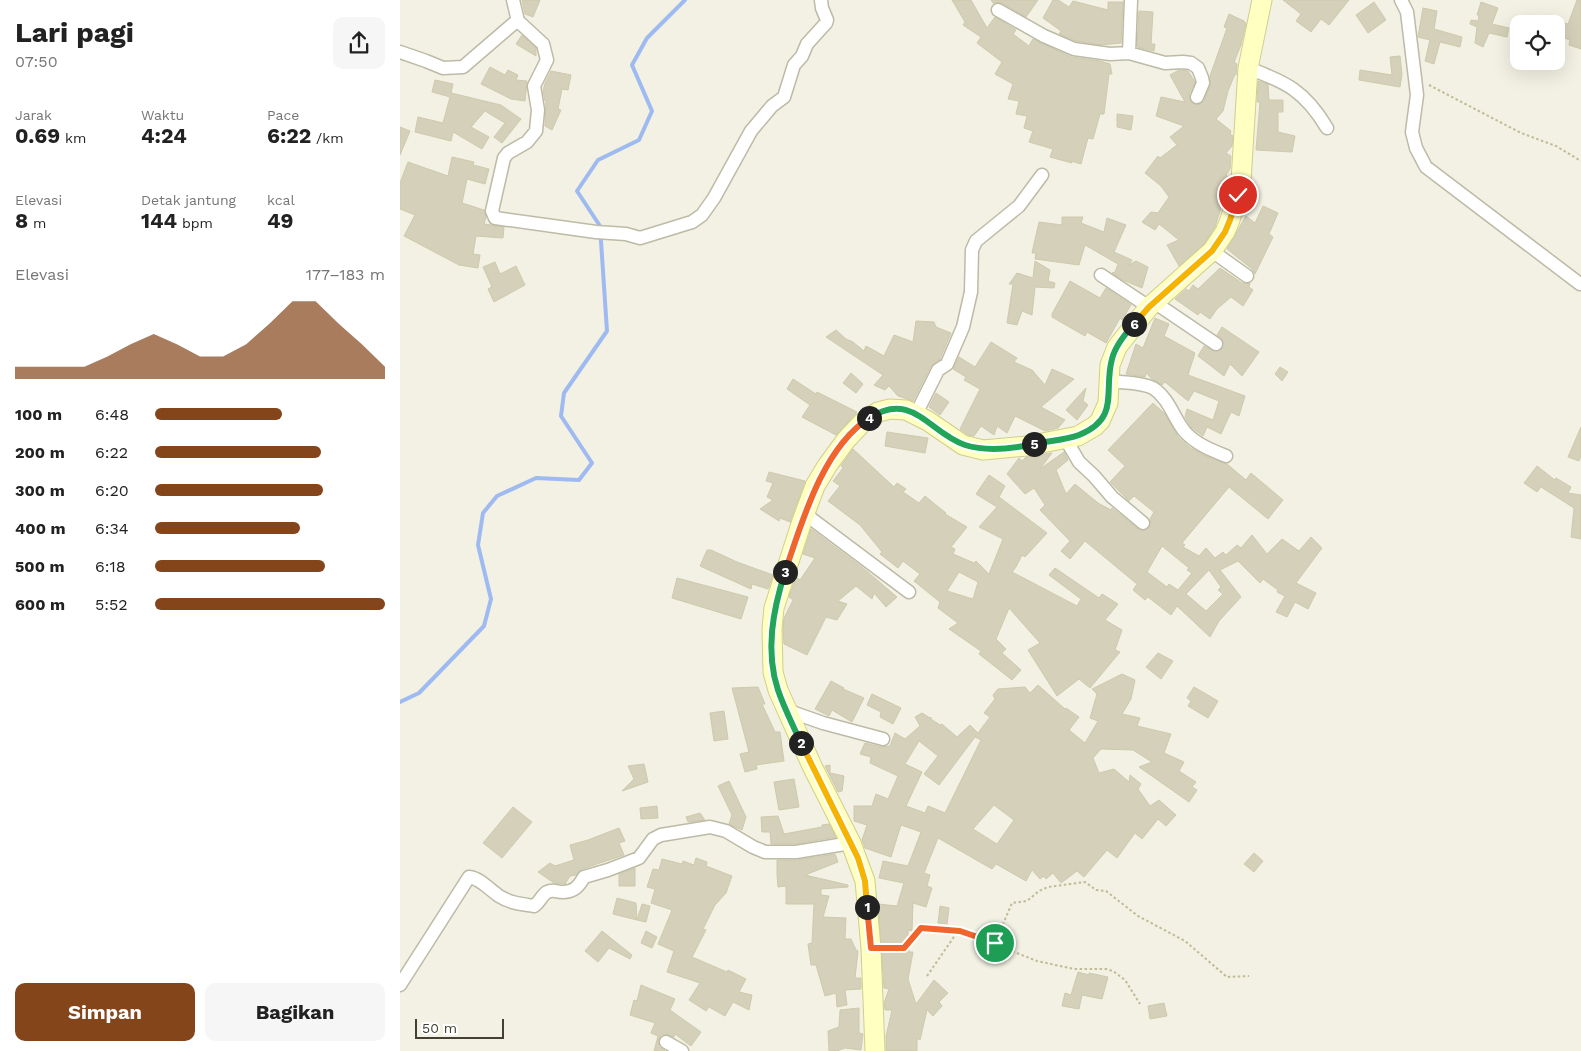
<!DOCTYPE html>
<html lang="id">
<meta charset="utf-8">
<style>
:root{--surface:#fff;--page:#f6f6f6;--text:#222;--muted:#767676;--accent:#84451a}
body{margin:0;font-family:"Work Sans",sans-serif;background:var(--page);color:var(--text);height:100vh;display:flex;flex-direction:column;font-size:19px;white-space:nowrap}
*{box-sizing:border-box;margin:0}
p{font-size:16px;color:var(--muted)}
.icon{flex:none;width:28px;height:28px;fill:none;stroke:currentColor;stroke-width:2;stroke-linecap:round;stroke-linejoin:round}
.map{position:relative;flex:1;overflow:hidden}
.side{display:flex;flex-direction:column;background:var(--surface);width:400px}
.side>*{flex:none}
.tools{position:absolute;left:1110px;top:15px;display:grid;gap:10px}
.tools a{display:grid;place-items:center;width:55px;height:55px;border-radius:10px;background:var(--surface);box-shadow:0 5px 20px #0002;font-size:25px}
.scale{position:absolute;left:15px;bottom:12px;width:89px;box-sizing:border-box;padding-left:5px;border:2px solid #444133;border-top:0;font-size:14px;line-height:18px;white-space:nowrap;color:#444133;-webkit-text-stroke:4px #fff;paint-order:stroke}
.pin{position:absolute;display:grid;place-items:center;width:42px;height:42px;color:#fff;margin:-21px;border:2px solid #fff;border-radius:50%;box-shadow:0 1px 5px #0007}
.km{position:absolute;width:25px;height:25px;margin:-12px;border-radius:50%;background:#222;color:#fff;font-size:14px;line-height:25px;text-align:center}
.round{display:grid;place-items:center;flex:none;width:52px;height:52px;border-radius:10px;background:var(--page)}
.overview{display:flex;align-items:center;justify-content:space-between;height:85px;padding:0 15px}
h1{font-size:28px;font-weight:700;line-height:38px}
.figures{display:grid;grid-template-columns:repeat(3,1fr);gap:8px;height:85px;padding:5px 15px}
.figures div{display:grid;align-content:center}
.figures b{font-size:21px;font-weight:700}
.figures small{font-size:14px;font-weight:400}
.figures p{font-size:14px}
.chart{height:140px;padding:10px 15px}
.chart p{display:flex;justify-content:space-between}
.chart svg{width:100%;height:90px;margin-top:5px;fill:var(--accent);opacity:.7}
.button{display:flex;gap:10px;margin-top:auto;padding:10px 15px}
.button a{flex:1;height:58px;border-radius:10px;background:var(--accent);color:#fff;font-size:20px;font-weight:700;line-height:58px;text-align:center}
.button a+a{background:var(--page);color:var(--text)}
ul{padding:0 15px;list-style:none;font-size:16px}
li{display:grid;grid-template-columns:80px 60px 1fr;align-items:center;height:38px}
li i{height:12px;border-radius:6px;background:var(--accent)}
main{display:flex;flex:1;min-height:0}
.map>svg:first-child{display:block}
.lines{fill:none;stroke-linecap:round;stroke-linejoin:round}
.stream{stroke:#9ebaf1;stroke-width:4}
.building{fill:#d4d0b9;stroke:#cecaac;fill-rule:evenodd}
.minor-casing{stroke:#bdbba6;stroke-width:15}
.secondary-casing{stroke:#d0ce90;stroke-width:21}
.path{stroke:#bfbb97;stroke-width:2;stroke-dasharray:2.5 2.5;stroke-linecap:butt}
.minor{stroke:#fff;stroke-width:12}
.secondary{stroke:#feffc0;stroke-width:19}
.split-1-casing{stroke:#fff;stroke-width:10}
.split-2-casing{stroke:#fff;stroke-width:10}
.split-3-casing{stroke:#fff;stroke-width:10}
.split-4-casing{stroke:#fff;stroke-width:10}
.split-5-casing{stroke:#fff;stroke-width:10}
.split-6-casing{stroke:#fff;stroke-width:10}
.split-7-casing{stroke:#fff;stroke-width:10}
.split-1{stroke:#f0652b;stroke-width:6}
.split-2{stroke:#f5b400;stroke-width:6}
.split-3{stroke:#22a559;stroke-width:6}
.split-4{stroke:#f0652b;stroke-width:6}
.split-5{stroke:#22a559;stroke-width:6}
.split-6{stroke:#22a559;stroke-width:6}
.split-7{stroke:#f5b400;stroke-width:6}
</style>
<main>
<section class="side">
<div class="overview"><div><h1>Lari pagi</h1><p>07:50</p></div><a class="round"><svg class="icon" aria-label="share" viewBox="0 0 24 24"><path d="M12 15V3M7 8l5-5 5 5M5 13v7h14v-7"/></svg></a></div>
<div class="figures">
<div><p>Jarak</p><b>0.69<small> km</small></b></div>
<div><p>Waktu</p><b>4:24</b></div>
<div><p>Pace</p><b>6:22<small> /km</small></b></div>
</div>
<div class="figures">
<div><p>Elevasi</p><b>8<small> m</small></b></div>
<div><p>Detak jantung</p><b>144<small> bpm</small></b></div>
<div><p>kcal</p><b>49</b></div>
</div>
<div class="chart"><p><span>Elevasi</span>177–183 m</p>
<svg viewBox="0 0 160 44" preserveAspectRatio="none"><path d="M0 44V38L10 38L20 38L30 38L40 33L50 27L60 22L70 27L80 33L90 33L100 27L110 17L120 6L130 6L140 17L150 27L160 38V44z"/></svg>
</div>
<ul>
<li><b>100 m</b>6:48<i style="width:55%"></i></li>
<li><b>200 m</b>6:22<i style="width:72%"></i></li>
<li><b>300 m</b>6:20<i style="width:73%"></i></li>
<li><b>400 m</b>6:34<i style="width:63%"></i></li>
<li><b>500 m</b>6:18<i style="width:74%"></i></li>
<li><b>600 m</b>5:52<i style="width:100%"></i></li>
</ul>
<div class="button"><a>Simpan</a><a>Bagikan</a></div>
</section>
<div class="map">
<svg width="1181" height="1051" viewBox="0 0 1181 1051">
<rect width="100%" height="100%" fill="#f2f1e3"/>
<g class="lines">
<path class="stream" d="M0,702L19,693L84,626L91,599L78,545L83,513L97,496L136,478L179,480L192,463L161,416L164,393L207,331L200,226L177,191L198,160L239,140L252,111L232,65L247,38L285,0"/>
</g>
<path class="building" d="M122,0H140L133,17L125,14Z
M552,0H571L587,28L595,17L616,30L613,34L629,46L633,39L671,57L700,61L710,64L712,74H709L704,114H700L693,139L688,138L681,164L671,161L672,163L650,157L653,149L629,142L633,131L624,128L627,116L616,114L619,101L608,99L613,84L595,74L602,62L577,43L581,37L563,25L565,22Z
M591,0H638L626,17L602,3H593Z
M653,0H658L669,7L673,1L708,10V2H723L721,43L701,45L676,41L659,34L661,31L643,18Z
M883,0H949L929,25L921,19L911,32L896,21L901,14Z
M1177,0H1181V49L1169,45L1170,40L1159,36L1164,23L1168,24Z
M974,2L986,20L968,33L956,15Z
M1081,2L1098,8L1092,24L1109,28L1107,37L1089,33L1083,47L1075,43L1077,27L1070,24L1071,20L1078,21L1079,15H1077Z
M1023,8L1037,11L1034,29L1062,37L1060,47L1040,42L1034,64L1025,61L1030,40L1018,37Z
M739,11L753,12L751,44H755L754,51L737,47Z
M829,14L844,21V22L846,23L841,45L834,62L837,64L836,75L835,74L828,91L823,111L816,119L831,131L830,134L833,136L832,146L826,153L831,156L830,169L826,175L830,179L815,227L804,244L779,266L767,245L779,240L759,224L755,230L742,222L751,212L758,213L769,197L761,186L745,173L758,156L760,158L777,145L770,137L784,126L756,116L761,97L785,102L770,75L779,70L788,71L795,82L789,94L791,102L798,105L804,101L810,86V76L827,28L824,27Z
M122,35L136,48V56L116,44Z
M1000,56L1002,74L1000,87L959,80L960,70L992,75L990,57Z
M90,67L105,75L108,70L118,75L116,80L127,81L125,101L111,99L81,84Z
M151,71L171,75L168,90L162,89L158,109L161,110L152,130L145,126L146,101H145L143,91L145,83Z
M35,80L53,84L51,93L101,105L121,119L102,143L94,137L105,123L85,111L71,127L89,137L82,149L53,132L51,141L15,132L18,117L43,123L50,97L32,92Z
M858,81L868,84L869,100H883V112H878V132L895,136L892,152L856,150L860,102H857Z
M717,114L733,116L731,130L717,127Z
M0,127L10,131L0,155Z
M52,157L74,162L73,165L89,169L85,184L67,179L62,203L84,210L86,217L84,224L104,227L103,238L76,236L73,254L80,255L78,268L59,265L4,236L15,215L0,209V183L8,162L48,176Z
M863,206L878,213L869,234L873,237L855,274L852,269L827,249L846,216L855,223Z
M662,217H683L681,223L704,232L707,218L726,225L714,252L732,260L729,265L736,261L748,267L742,288L723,280L712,273L715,272L718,264L685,245L679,265L635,259L636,253H632L639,222L662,225Z
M635,261L650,270L648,281L655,283L654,288L635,287L632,315L622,311L617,325L607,323L613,284H609L617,273L633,278Z
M95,262L100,274L116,266L125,285L94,302L88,289L92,287L83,267Z
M820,268L842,283H850L849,287L853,290L843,306L831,297L817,309L810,319L800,312L798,315L775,299L786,289L789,291L793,285L798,289Z
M670,281L700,298L706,288L731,305L722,320L720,318L706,343L687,332L685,336L652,317V314Z
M755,318L769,324L764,336L795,353L788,375L845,396L839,416L831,412L821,434L807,427L803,436L791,427L785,417L787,409L813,420L819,401L794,391L788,401L765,382L762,385L751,378L746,373L745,377L726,374L736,344L743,348Z
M516,321L534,322L536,327L551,333L540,359L531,366L513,401L498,396L489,386L485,390L474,385L483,375L426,337L436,330L446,339L453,342L464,351L466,346L484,356L494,335L513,342Z
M822,327L859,352L842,376L830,364L824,376L798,356L804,346L815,352L822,349L823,341L817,335Z
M591,342L617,358L614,362L632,370L645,385L652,369L674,379L641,407L665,420L658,428L645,431L615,416L607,433L597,426L594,435L581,426L574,436L568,435L560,429L580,389L564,380L566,377L553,369L559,357L575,367Z
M880,367L888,372L882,381L875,374Z
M451,373L463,384L456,393L443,383Z
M393,379L416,394L417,392L457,412L436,435L402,417L410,405L387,389Z
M686,388L683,401L688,405L677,420L666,410Z
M536,393L549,402L540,415L529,407Z
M753,403L765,414L778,437L789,447L806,456L827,464L846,480L851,473L883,500L868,519L829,487L782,543L785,545L783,547L799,556L806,548L815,558L823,552L826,555L837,545L841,548L852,535L867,554L882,539L899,551L911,537L922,548L896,583L916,593L908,609L895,602L887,617L876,612L885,596L877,592L878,590L863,579L860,583L838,561L820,570L841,597L819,621L810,637L777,606L771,615L748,597L745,600L733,590L737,584L685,541L670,559L661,551L670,541L640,510L645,505L634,488L625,494L607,474L619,458L622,461L626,457L652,453L640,469L664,452L668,460L656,470L666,494L675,484L698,503L711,510L712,508L738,529L746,530L751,525L750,519L754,512L734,496L729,501L710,482L725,466L708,450ZM762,546L789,568L787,570L792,573L778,590L769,584L767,587L747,572ZM809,570L821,587L818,590L823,594L806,611L786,594Z
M1181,427V456L1179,461L1168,457Z
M487,432L528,438L525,453L485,446Z
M453,449L494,487L497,483L506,489L503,492L519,503L525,496L546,513L545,514L567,527L551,547L555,549L553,554L574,563L576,561L589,574L603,539L579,527L597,507L576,494L589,475L605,486L599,497L647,533L625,557L622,555L616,567L612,572L677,606L681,599L649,575L655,568L699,598L702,594L718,604L705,620L722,630L715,650L720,652L690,688L679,679L657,696L628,650L640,643L609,608L596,639L606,649L602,653L621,670L612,680L579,654L581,651L549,629L558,623L538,608L540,602L514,581L520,574L503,561L498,568L480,554L482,552L460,525L428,501L440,486L433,481L443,468L441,466ZM559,572L578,582L573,599L547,591Z
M1137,466L1155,480L1156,478L1171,487L1168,493L1181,495V539L1171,537L1174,508L1141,487L1137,492L1124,483Z
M369,472L405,481L390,522L380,518L379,521L360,509L373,500L367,497L373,483L366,481Z
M411,529L463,568L497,597L486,607L474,593L472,599L456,586L438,601L447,604L437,620L426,617L407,655L384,644L383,629L384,618L393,600L389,597L396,577L400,580L415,558L403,554Z
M307,550H311L337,562L373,575L368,589L352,584L351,589L300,566Z
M277,578L348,597L341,619L272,598Z
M758,653L773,661L761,679L746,667Z
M722,674L735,680L731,699L722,714L740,718L737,726L771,734L764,753L784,762L779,771L796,782L792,787L797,790L789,802L739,767L752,762L733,750L701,749L693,758L699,773L714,769L729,782L730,775L741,784L738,789L750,806L759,800L776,815L766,826L758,819L742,839L735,833L717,858L707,850L684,877L677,871L661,883L653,873L646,879L644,876L640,879L632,870L626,881L596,864L592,869L538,838L524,873L530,875L527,886L532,888L526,907L513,903L512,931L508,930L509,952H513L508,979L516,1004L534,980L548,993L539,1002L542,1006L533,1016L527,1010L520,1040L517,1038V1051H486V1036L492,1010H485L484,1003L489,989L484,988L478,904L497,906L504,883L479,878L483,861L508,866L521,832L501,825L491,857L465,848L462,840L467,825L454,821V806H472L476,794L488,799L498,776L470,763L471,757L460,754L464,745L465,743L481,747L490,746L495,733L505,739L520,726L515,717L522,713L530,718L531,717V719L540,725L542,724L557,737L570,725L578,733L590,717L584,713L595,699L593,695L598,689L625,687L630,693L638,685L665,709L666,708L679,717L669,730L685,743L698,721L690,718L697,694L692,689ZM575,737L581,740L545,813L528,806L525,813L506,806L522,772L505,764L519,741L538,756L524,774L539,785ZM594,805L614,820L597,844L573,829Z
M431,681L444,688L443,689L464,698L452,722L432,710L429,716L415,709Z
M358,687L365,704H362L375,732H380L384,761L356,765L357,769L345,772L340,754L349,752L332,688Z
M794,687L818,701L808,718L788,706L791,701L787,698Z
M472,694L501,708L493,724L480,717L481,712L467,705Z
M324,711L328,739L314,741L310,713Z
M244,764L248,782L222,791L234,779L228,766Z
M430,765V773L444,776L442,791L438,792L425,766Z
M394,779L399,807L379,810L374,782Z
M329,781L346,817L342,830L329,824L332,815L318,786Z
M257,806L258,818L241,819L240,808Z
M113,807L132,822L102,858L83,843Z
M300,813L305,820L288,822L286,817Z
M378,816L384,834L422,827V825L429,824L436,837L395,844H371L370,832H362L361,817Z
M219,828L225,841L219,843L224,855L182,869L176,875L170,876L165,884L154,883L138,872L150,863L155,866L174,860L170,845L188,840Z
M854,853L863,861L854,872L844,864Z
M435,854L438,862L405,875L448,885V887L421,889V895L429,896L423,917L446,918L445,939H451L456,950L458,951L455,978H461V989L445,990L447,1005L437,1007L436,993L425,996L416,965H411L408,944L412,943L414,904H386V886L378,887L377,874V860H397Z
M296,858L307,862L306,866L332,876L326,893L315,905L303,929L306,930L292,957L327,972L328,970L346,979L339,992L352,995L349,1010L333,1002L325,1016L309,1007L306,1011L289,1000L300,983L267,972L274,951L258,944L272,910L251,903L255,889L247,887L253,869L259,870L262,859L282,864L283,861L294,865Z
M235,868V886H219V874Z
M217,898L236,903L237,920L213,914Z
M242,904L250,906L246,922L237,920Z
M540,906L549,908L547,924L538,923Z
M202,931L232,955L230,959L209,948L198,962L185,951Z
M246,931L257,937L252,948L241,943Z
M678,972L689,975V973L708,977L702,999L682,995L679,1009L662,1006L665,993L671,995Z
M241,985L275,999L270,1010L301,1032L291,1046L275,1034L274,1037L265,1034L261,1035L258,1042L259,1047L265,1051H254L258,1036L251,1033L255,1023L230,1015L234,1000L237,1001Z
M764,1003L767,1016L750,1019L748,1006Z
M459,1008V1033L463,1034L461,1050L445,1048L437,1051H429L428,1031L439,1027L440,1010Z"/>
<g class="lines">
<g class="minor-casing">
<path id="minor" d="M113,0L118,21L143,44L147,60L134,86L138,110L136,131L127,142L108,153L104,158L92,211L95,218L196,232L226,234L240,238L292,222L302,215L314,198L351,131L372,106L384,97L394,65L402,56L407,44L426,23L427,20L422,8L421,0
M1001,0L1007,12L1015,78L1017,95L1012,132L1016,148L1026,167L1180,284
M598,10L644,36L674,49L710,54L729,53L765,63L783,62L791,63L798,68L802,78L803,83L797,97
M0,52L26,61L43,68L63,67L113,24L118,21
M729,53L731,0
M848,68C886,82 905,91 927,128
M812,251L847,276
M701,275L749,307
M754,302L816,344
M710,381C723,383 741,382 753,388C769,398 774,419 785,432C796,444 811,450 826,456
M516,414L538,370L547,364L563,327L571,292L572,250L576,241L619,206L642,175
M665,438L679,462L694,476L712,497L743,523
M405,514L509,592
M386,710L423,723L483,739
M0,985L69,877C80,878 90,890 99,896C110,903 121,904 134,906C139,903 142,895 147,892C153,889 157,892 163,892C174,892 179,886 184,877L208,870L239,858L253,839L261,835L310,827L326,831L353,847L365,852H396L451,843
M266,1042L282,1051"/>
</g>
<g class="secondary-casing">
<path id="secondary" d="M475,1051L471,948L465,881L451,843L412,766L378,690L373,672L372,629L374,608L402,521L415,486L427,466L446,440L462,423L478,412L490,409L506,410L528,421L563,445L583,450L627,446L678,436L695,426L700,421L708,403L710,365L717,347L749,307L812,251L825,232L830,220L841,181L848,68L862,0"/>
</g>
<path class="path" d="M1029,85L1121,133L1156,146L1181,161
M595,943L612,903L627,901L639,891L648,887L685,882L696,890L706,891L738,916L785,941L827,977L849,976
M486,948L506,947L518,929L521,928L564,932L637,961L674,969H706L713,971L725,980L740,1004
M527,976L558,931"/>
<use href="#minor" class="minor"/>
<use href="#secondary" class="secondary"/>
</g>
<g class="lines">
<g class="split-1-casing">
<path id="split-1" d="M467,907L471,948H504L521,928L560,931L595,943"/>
</g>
<g class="split-2-casing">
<path id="split-2" d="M401,743L458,858L465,881L467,907"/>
</g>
<g class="split-3-casing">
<path id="split-3" d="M385,572C373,610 365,651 378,690C384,708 393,725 401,743"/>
</g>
<g class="split-4-casing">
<path id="split-4" d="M385,572C402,522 422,449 469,418"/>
</g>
<g class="split-5-casing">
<path id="split-5" d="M469,418C513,390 529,433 565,445C587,452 611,449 634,444"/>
</g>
<g class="split-6-casing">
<path id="split-6" d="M634,444C648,441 666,440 679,435C721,418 703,391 712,359C715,346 725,334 734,324"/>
</g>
<g class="split-7-casing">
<path id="split-7" d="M734,324L749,307L812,251L825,232L830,220L838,195"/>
</g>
<use href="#split-1" class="split-1"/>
<use href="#split-2" class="split-2"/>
<use href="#split-3" class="split-3"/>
<use href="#split-4" class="split-4"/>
<use href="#split-5" class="split-5"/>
<use href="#split-6" class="split-6"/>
<use href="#split-7" class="split-7"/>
</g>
</svg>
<div class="tools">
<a><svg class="icon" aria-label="locate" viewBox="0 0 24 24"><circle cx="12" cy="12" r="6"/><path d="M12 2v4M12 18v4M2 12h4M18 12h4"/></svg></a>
</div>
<div class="scale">50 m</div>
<div class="pin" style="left:595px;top:943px;background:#1e9e55"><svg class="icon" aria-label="arrive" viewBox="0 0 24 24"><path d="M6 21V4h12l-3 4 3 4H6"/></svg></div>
<div class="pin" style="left:838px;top:195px;background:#d93025"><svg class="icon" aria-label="check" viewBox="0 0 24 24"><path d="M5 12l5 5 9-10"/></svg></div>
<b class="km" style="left:467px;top:907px">1</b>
<b class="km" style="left:401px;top:743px">2</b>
<b class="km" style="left:385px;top:572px">3</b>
<b class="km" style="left:469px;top:418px">4</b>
<b class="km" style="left:634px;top:444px">5</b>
<b class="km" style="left:734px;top:324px">6</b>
</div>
</main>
